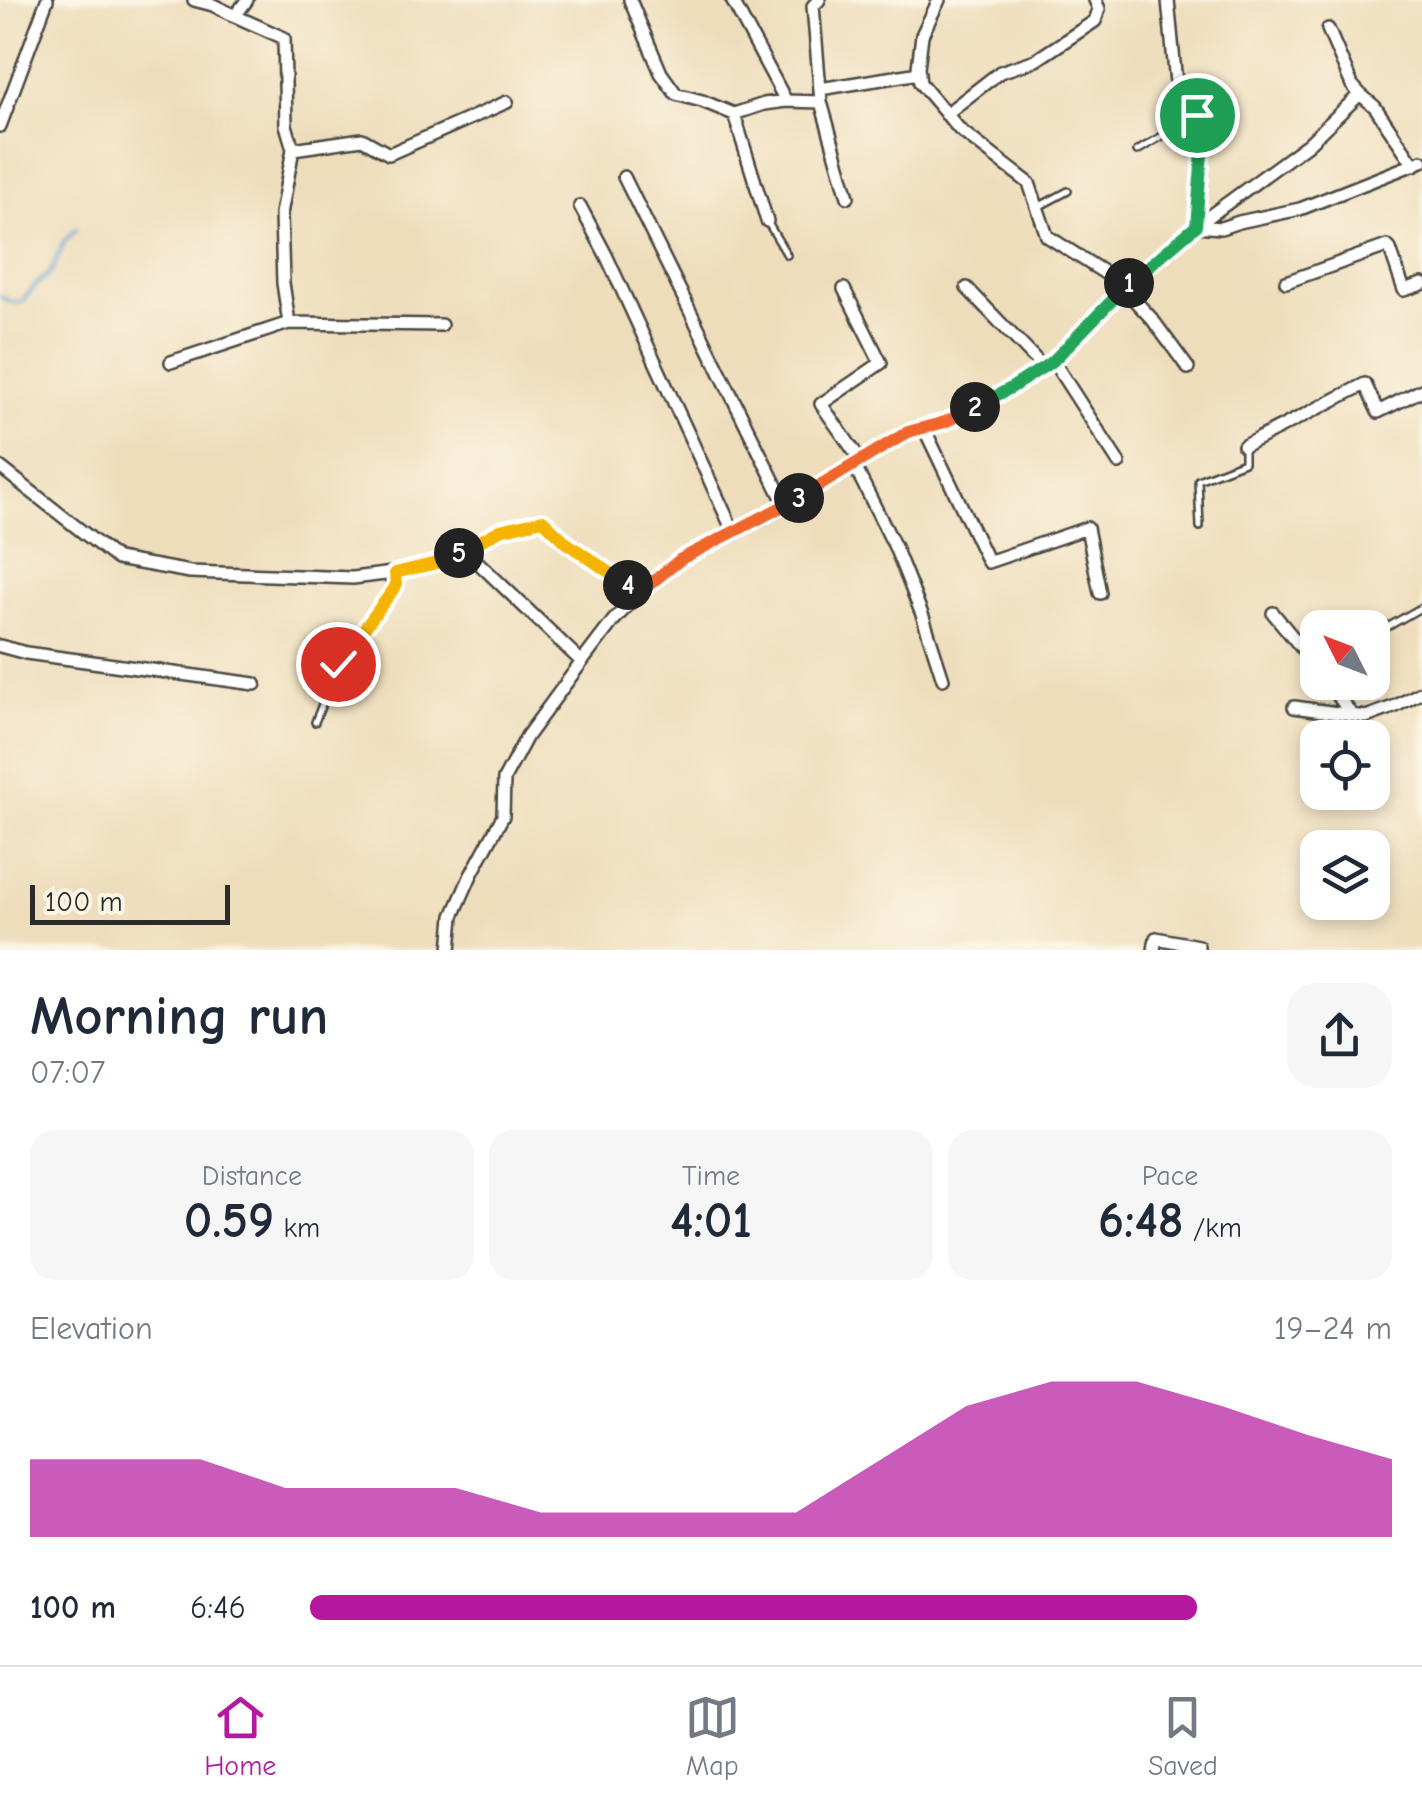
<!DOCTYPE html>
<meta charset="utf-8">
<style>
:root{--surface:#fff;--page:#f6f6f7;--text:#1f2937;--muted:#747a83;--line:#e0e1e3;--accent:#b5179e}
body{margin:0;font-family:"Comic Neue",sans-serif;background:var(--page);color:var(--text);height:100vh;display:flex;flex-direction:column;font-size:38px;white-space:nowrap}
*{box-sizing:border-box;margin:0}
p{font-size:32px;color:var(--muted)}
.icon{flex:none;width:55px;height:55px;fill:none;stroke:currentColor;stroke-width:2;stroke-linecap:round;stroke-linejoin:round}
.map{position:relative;height:950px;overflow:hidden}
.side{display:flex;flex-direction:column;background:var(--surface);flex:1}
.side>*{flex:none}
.needle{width:65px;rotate:312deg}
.controls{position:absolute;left:1300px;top:610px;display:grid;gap:20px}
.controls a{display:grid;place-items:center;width:90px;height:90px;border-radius:20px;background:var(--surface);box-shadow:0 5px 15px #0003;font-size:50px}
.scale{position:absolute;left:30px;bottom:25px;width:200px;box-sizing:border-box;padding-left:10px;border:5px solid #2b2b2b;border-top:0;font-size:28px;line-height:35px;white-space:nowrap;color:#2b2b2b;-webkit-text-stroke:8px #fcf5e5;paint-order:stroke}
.pin{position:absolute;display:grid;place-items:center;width:85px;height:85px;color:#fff;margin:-42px;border:5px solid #fff;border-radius:50%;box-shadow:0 2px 10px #0007}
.km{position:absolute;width:50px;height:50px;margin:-25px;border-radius:50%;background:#222;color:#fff;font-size:28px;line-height:50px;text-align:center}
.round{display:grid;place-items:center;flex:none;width:105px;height:105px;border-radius:30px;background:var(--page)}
.headline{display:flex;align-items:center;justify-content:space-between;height:170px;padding:0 30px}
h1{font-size:55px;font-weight:800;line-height:75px}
.figures{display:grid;grid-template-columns:repeat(3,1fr);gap:15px;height:170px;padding:10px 30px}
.figures div{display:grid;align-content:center;border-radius:25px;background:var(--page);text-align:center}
.figures b{font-size:50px;font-weight:800}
.figures small{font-size:28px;font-weight:400}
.figures p{font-size:28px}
.chart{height:280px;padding:20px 30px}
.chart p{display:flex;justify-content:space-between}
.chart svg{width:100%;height:180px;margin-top:10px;fill:var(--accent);opacity:.7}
ul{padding:0 30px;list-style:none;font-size:32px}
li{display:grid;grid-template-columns:160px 120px 1fr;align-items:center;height:75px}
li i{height:25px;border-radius:12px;background:var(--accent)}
.tab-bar{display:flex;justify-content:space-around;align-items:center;height:140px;border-top:2px solid var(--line);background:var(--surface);font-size:28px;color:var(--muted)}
.tab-bar a{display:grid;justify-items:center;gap:5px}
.tab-bar .selected{color:var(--accent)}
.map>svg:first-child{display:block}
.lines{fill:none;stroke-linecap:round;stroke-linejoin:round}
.stream{stroke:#61a4d6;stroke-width:4}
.lane-casing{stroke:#484641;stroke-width:10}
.street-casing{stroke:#484641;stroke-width:16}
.lane{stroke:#fff;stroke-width:5}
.street{stroke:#fff;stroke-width:11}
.split-1-casing{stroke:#fff;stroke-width:20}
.split-2-casing{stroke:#fff;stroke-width:20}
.split-3-casing{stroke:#fff;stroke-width:20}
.split-4-casing{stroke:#fff;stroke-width:20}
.split-5-casing{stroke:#fff;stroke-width:20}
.split-6-casing{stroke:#fff;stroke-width:20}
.split-1{stroke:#22a559;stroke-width:12}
.split-2{stroke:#22a559;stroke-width:12}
.split-3{stroke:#f0652b;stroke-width:12}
.split-4{stroke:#f0652b;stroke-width:12}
.split-5{stroke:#f5b400;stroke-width:12}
.split-6{stroke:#f5b400;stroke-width:12}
</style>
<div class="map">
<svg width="1422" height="950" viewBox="0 0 1422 950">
<rect width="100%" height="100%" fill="#fcf5e5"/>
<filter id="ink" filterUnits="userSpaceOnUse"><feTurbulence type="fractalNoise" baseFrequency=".01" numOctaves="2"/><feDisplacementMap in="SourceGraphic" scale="20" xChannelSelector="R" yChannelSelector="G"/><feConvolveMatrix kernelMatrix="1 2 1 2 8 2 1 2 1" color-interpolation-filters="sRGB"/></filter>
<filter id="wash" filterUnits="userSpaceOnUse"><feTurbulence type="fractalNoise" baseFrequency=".0048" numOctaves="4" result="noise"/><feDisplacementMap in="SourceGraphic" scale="40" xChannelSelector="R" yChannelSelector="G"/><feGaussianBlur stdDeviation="2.25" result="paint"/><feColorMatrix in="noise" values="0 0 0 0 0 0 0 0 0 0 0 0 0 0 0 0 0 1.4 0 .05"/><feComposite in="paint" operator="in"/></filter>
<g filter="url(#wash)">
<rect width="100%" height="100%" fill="#edb"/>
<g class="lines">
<path class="stream" d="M0,296L11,302H21L37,284L51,272L64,242L76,229"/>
</g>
</g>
<g filter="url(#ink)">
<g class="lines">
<g class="lane-casing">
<path id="lane" d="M1137,151L1194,117
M1040,206L1068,191
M768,223L787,255
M1200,527L1198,480L1244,462V446
M1372,636L1422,607
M315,722L338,664L395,586V576"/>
</g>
<g class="street-casing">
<path id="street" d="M194,0L213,5L235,16L247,0
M630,0L661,73L676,94L702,101L734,114
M732,0L786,101L821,102
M819,0L813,6L821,102L848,197
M1168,0L1176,83L1199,119L1202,153L1196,226L1221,228L1239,222L1300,209L1422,161
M235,16L284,38L286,125L293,149L281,214L283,283L289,323
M1328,29L1352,85L1360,94
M820,89L919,73
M946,114L1000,72L1036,60L1095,21L1099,9L1095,0
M0,126L47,0
M293,149L362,139L389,154L507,102
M624,177L786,506
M580,206L606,255L734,533
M767,221L734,114L764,104L786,101
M1286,282L1387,246L1390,249L1404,290L1422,284
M967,288L1043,367
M844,289L881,363L821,404L861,461
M1053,361L1119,463
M171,362L289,323L441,325
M1188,368L1152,319L1123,288L1196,226L1308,144L1360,94L1375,107L1414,165
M924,428L988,562L1087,528L1100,593
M1244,446L1365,384L1378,412L1422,390
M854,465L895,547L923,617L943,679
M0,467L117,559L190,572L353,578L401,572L445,561L500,530L543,520L568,544L640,592
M465,550L582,662
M1273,613L1318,668
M0,646L26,653L255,684
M1328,682L1352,715
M1294,707L1366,717L1396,706L1422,692
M450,950L453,916L471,875L503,816L504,779L527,736L572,675L613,621L645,587L681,559L783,508L908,432L945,422L1011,387L1053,361L1123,288L1108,275L1047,236L1029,183L960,130L920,83L918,68L922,35L939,0
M1154,950L1156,938L1198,946V950"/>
</g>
<use href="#lane" class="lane"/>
<use href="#street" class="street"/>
</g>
</g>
<g class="lines" filter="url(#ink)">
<g class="split-1-casing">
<path id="split-1" d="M1129,283L1196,226L1202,153L1199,119L1197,115"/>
</g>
<g class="split-2-casing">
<path id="split-2" d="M975,407L1011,388L1053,361L1129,283"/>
</g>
<g class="split-3-casing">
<path id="split-3" d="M799,498L908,432L945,422L975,407"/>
</g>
<g class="split-4-casing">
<path id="split-4" d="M628,585L640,592L681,559L799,498"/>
</g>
<g class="split-5-casing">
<path id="split-5" d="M459,553L500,530L543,520L568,544L628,585"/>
</g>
<g class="split-6-casing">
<path id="split-6" d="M338,664L396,586L395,573L445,561L459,553"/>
</g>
<use href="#split-1" class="split-1"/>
<use href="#split-2" class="split-2"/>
<use href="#split-3" class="split-3"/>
<use href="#split-4" class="split-4"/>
<use href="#split-5" class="split-5"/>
<use href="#split-6" class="split-6"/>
</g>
</svg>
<div class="controls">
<a><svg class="needle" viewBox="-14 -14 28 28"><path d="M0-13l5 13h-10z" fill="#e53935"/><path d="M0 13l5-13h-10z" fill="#747a83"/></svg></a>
<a><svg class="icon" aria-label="locate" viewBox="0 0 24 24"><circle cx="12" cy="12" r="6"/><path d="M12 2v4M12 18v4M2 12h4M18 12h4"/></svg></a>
<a><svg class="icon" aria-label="layers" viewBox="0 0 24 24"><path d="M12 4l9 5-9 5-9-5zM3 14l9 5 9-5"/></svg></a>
</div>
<div class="scale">100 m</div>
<div class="pin" style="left:1197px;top:115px;background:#1e9e55"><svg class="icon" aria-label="arrive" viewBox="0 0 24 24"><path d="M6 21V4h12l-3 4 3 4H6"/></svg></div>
<div class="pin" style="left:338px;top:664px;background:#d93025"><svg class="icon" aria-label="check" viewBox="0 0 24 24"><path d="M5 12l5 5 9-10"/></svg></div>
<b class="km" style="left:1129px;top:283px">1</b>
<b class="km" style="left:975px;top:407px">2</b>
<b class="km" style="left:799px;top:498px">3</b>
<b class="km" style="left:628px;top:585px">4</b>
<b class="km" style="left:459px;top:553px">5</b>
</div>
<section class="side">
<div class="headline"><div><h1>Morning run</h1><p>07:07</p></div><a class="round"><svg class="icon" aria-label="share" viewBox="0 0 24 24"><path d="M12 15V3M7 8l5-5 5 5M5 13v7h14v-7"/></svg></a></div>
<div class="figures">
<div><p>Distance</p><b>0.59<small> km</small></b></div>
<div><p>Time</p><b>4:01</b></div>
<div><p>Pace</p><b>6:48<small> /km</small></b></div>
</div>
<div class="chart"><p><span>Elevation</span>19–24 m</p>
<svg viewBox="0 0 160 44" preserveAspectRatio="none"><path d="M0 44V25L10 25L20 25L30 32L40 32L50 32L60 38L70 38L80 38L90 38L100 25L110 12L120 6L130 6L140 12L150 19L160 25V44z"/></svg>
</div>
<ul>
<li><b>100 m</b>6:46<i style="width:82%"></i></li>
</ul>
</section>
<nav class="tab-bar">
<a class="selected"><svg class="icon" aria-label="home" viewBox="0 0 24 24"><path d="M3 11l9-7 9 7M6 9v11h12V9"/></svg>Home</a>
<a><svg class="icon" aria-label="map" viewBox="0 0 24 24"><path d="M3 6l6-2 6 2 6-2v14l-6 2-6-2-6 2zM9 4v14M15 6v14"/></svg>Map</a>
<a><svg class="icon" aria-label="saved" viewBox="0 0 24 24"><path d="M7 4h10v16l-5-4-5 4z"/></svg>Saved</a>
</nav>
